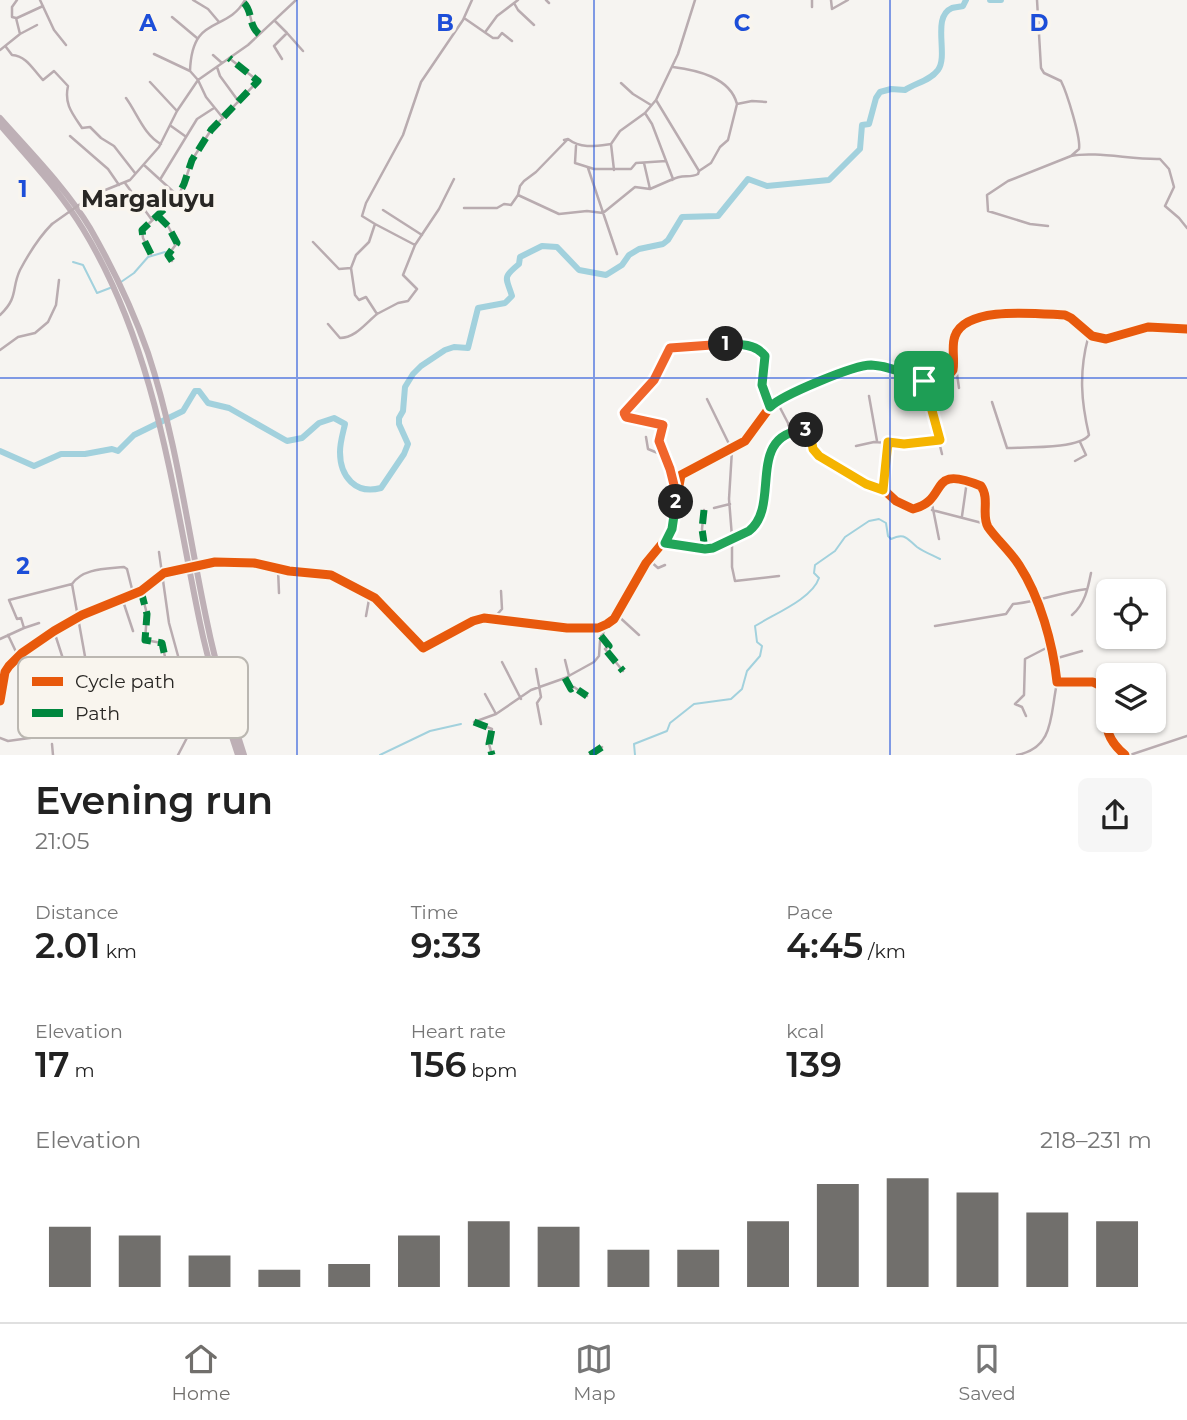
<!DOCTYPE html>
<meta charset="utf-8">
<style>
:root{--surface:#fff;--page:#f6f6f6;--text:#222;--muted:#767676;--line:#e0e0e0;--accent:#716f6c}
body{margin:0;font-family:Montserrat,sans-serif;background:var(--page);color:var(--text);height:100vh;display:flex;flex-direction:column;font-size:26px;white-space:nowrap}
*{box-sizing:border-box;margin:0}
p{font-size:23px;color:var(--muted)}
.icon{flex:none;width:38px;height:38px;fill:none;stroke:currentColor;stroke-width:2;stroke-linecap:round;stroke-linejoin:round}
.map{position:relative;height:755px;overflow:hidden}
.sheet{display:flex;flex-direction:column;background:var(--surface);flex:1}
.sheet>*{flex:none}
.fabs{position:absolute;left:1096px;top:579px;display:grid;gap:14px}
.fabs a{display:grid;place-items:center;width:70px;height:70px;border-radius:10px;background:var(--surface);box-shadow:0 2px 5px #0004;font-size:35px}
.pin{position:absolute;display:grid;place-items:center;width:60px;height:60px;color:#fff;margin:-30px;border-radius:14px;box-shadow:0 4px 10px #0006}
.km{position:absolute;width:35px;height:35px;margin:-18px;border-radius:50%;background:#222;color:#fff;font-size:19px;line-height:35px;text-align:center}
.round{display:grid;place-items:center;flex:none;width:74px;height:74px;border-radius:10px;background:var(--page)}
.headline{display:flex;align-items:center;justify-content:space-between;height:119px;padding:0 35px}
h1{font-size:38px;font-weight:600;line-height:52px}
.figures{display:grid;grid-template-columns:repeat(3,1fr);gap:10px;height:119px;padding:7px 35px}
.figures div{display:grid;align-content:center}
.figures b{font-size:35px;font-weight:600}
.figures small{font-size:19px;font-weight:400}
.figures p{font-size:19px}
.chart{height:196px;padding:14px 35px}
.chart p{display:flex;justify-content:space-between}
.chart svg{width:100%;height:126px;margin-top:7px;stroke:var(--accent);stroke-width:6}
.tab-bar{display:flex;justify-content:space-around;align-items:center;height:98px;border-top:2px solid var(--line);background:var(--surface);font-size:19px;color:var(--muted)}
.tab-bar a{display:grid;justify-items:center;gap:4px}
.tab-bar .on{color:var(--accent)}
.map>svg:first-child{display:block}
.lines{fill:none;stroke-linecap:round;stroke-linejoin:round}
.stream{stroke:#a2d1dd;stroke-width:2}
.river{stroke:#a2d1dd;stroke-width:6}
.street{stroke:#b9acb0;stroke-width:2.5}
.highway{stroke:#beb0b6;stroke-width:6}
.street-bridge{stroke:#b9acb0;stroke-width:2.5}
.quiet{stroke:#00873e;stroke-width:7;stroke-dasharray:14 7;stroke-linecap:butt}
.cycleway-casing{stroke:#f9f5ee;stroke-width:13}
.cycleway{stroke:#e8590c;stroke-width:9}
.split-1-casing{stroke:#fff;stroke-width:14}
.split-2-casing{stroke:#fff;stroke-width:14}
.split-3-casing{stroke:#fff;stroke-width:14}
.split-4-casing{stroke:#fff;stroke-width:14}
.split-1{stroke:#22a559;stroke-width:9}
.split-2{stroke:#f0652b;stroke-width:9}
.split-3{stroke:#22a559;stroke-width:9}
.split-4{stroke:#f5b400;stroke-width:9}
.grid{fill:none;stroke:#1d4ed8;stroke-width:2;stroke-opacity:0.55}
.labels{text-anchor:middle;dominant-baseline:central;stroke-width:7;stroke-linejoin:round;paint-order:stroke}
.quarter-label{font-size:24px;font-weight:bold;fill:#292724;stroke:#f9f5ee}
.key{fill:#f9f5ee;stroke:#bbb7b1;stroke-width:2}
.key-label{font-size:19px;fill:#292724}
.grid-label{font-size:23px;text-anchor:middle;font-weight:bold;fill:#1d4ed8;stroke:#f9f5ee;stroke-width:7;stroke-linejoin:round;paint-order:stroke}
</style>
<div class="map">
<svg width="1187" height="755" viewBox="0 0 1187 755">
<rect width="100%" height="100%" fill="#f6f4f1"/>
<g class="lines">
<path class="stream" d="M73,262L83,265L97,293L110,288
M121,282L134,273L148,257L165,252
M380,755L430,731L461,724
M635,755L634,744L667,731L670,723L694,704L731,699L742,689L747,671L760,656L762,646L757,642L755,626C774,614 812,599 819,578L814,573L815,565L835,551L845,537L869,521L879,519L886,523L888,536L891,539C905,532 907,539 917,547C924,552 932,555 940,559"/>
<path class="river" d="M990,0H1001
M0,451L34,466L61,454H85L112,449L118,451L134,435L183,411L195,391H199L208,403L229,408L287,441L302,438L319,423L334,418L345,424C343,433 340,442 340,452C340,477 356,495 381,488L404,454L408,444L399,424V418L403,411L405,387L413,374L421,366L445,350L454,347L468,348L478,308L505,303L512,296C506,277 502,278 519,264L520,257L542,246L557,247L579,270L606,275L622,265L629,255L639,249L663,244L668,240L682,217L718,216L748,179L767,186L829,180L860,149L862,125L869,124L876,98L880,92L891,89L905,90C915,83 930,81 938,70C949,55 931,17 952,8C956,7 959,7 963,6L966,0"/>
<path class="street" d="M40,0L54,30L66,45
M193,0L208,9L219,22
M546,0L549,3
M831,0L832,9L848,0
M1037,0L1041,68L1044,73L1061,81C1067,93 1081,138 1079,149L1071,156C1095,151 1133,160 1160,159L1169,169L1174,187L1165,206L1179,218L1187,228
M244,3C253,12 248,25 259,34
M514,3L518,10L534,25
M812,7V0
M172,17L197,38
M17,18L43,6
M464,18L493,38H498L502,33L512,41
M275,21L287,33L274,46L282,59
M486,31L497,16L518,0
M287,33L303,51
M20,34L37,25
M6,47L12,55C27,56 33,70 43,80L54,71L68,86C64,104 72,113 82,128L90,127L101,138L114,146L135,173
M0,50L20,34L16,18L12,17V7L17,0
M154,54L190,71
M213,55L222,63
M217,67L220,76L239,102
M673,67C696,70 730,77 737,104L752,101L766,102
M150,82L177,111
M621,83L633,94L651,105
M126,98C137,113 144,135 161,144
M656,100L699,171L711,163L720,147L728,140L737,104
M223,118L206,97L198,80L190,71C192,13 226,34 245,0
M171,126L185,136
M70,136L108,169L119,185
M568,139L536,172L524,181L520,186L518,195L559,214L587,211L603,213L635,187L650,189L673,179L652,124L645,113
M564,140L568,139C581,149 596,146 611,144L620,131L645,113L656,100L678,54L695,0
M611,144L614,170
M576,146L575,163L594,169H631L636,163L666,161
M644,163L650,189
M144,165L178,196
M588,168L617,254
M161,178L197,119L214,108
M672,180C682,173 689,179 698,174L699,171
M125,183L152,220
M93,195L130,180L159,147L177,111L198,80L248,45L296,0
M464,208H497L504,204L511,205L518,195
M383,210L422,235
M158,216L168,226L177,243L168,255L172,261
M375,224L415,245L403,275L417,289L408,301L398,303L377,314
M1048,226L1030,224L988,211L987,195L1008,181L1071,156
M313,242L339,269L351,268L356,255L369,242L375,224L362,216L366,203L403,135L421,82L463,20L472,0
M415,245L439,209L454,179
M151,254L143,238L142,230L178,196L184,184L192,160L211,130L258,81L229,58
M0,315C19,297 11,289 20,270C28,255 40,236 52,224
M328,324L340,338C355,338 365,324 377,314L366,297L359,300L355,295L351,268
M0,350L18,337L35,333L48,322L56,305L59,280
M951,373L957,374L959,388
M924,381L942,454
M869,396L877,441
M707,399L732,450L729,499L732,537
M776,400L788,423L790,432
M992,402L1007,448C1026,447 1079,449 1089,435C1081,401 1079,372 1088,338L1092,336
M646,437L648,449L665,456
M856,446L874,442L904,444L940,440
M1075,461L1086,455L1080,442
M883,490L888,442
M676,494L670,469L660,443L663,425L624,414L654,380L670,348L729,344L751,346L761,351L764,356L762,385L770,407
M931,499L939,539
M714,508L730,504
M704,510L702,529L705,549
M932,510L986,524
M962,516L967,481
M732,538V567L735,581L779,576
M665,543L696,549L713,548L753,528L764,506L763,494L768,458L779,439L794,432L809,431L813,449L819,456L866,484L884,490L896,501L913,509C950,500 926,463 981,486C990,499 981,515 988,527C997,540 1010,551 1019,565C1040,597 1053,644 1057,682H1093L1103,687C1112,716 1096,730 1125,755
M159,552L169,623L186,685
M649,560L658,568L665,565
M215,562L254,563L289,571L331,575L375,598L423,648L473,621L484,618L567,628H598L607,624L614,619L646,563L670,534L681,475L745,441L770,407L779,398C807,387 837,371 867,365C894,360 933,399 953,370C955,359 951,346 955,336C966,305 1039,314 1065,315L1071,318L1092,336L1106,339L1148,327L1187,329
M278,569L279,593
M141,591L147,614L145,640L162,643L167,666
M122,598L133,631
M616,614L639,635
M1072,615C1085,604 1088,588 1091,573
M366,616L370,594
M494,618L502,609L501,591
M935,626L1006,614L1013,604C1039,602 1061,592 1087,589
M24,628L39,623
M54,631L65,665
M8,635L18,656
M601,636L609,646L605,649L623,671
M0,639L24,628L21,618L17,619L9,600L72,584
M1054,659L1082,651
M565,660L569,676
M502,662L521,699
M536,669L541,697L537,703L541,724
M92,671L86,662L72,584C83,568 106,569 124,567L127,569L133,593
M565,679L571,689L574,687L587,696
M485,694L496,714
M0,701L5,672L22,653L65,624L141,591L167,572
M1026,716L1022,707L1015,704L1024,695L1025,659L1052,645
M474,722L496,714L531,690L565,678L594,662L599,656L600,641L607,624
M474,722L492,729L489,744L492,755
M0,738L8,741L44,736
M52,744L53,755
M178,755L190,732
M590,755L602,747
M1017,755C1055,748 1050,714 1057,683
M1130,755L1187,736"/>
<path class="highway" d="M0,118C31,153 66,188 90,228C113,268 133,310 148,353C177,441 188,533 207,622C216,667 230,711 244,755
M0,125C29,159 60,191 83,229C156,349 172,488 200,623C209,667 224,712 238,755"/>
<path class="street-bridge" d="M52,224L93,195
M167,572L215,562"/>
<path class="quiet" d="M244,3C253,12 248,25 259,34
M158,216L168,226L177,243L168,255L172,261
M151,254L143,238L142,230L178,196L184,184L192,160L211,130L258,81L229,58
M704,510L702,529L705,549
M141,591L147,614L145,640L162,643L167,666
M601,636L609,646L605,649L623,671
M565,678L571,689L574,687L587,696
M474,722L492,729L489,744L492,755
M590,755L602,747"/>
<g class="cycleway-casing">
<path id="cycleway" d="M665,543L696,549L713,548L753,528L764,506L763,494L768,458L779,439L794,432L809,431L813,449L819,456L866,484L884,490L896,501L913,509C950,500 926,463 981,486C990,499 981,515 988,527C997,540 1010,551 1019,565C1040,597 1053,644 1057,682H1093L1103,687C1112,716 1096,730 1125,755
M0,701L5,672L9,666L22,653L54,631L82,615L141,591L164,573L215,562L254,563L289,571L331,575L375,598L423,648L473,621L484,618L567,628H598L607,624L614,619L646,563L670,534L681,475L745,441L770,407L779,398C807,387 837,371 867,365C894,360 933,399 953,370C955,359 951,346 955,336C966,305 1039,314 1065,315L1071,318L1092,336L1106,339L1148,327L1187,329"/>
</g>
<use href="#cycleway" class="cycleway"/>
</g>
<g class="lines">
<g class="split-1-casing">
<path id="split-1" d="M726,344C740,344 756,344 765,356L762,385L770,407C782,395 854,365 871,365C889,366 908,374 924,381"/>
</g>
<g class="split-2-casing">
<path id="split-2" d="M676,502L677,497L670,469L659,441L663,425L626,417L624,413L654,380L670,348L726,344"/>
</g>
<g class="split-3-casing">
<path id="split-3" d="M676,502L672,529L665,543L705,549L713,548L749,531C782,506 744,433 806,430"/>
</g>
<g class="split-4-casing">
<path id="split-4" d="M806,430L810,432L813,449L819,456L866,484L883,490L888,442L904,444L940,440L924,381"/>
</g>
<use href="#split-1" class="split-1"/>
<use href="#split-2" class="split-2"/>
<use href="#split-3" class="split-3"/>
<use href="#split-4" class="split-4"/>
</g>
<path class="grid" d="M297,0V755M594,0V755M890,0V755M0,378H1187"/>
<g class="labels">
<g class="quarter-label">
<text x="148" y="198">Margaluyu</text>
</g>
</g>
<rect x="18" y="657" width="230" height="81" rx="10" class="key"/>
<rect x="32" y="677" width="31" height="9" fill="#e8590c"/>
<rect x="32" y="709" width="31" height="8" fill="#00873e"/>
<g class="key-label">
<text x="75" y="688">Cycle path</text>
<text x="75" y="720">Path</text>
</g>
<g class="grid-label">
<text x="148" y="31">A</text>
<text x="445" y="31">B</text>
<text x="742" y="31">C</text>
<text x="1039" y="31">D</text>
<text x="23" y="197">1</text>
<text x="23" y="574">2</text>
</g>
</svg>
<div class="fabs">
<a><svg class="icon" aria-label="locate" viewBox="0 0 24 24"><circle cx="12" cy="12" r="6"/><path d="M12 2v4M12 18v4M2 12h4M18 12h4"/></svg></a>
<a><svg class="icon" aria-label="layers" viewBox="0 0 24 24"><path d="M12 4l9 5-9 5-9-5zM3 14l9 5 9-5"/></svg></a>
</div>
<div class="pin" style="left:924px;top:381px;background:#1e9e55"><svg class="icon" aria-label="arrive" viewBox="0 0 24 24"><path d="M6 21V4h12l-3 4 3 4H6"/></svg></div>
<b class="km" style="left:726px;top:344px">1</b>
<b class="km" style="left:676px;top:502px">2</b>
<b class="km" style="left:806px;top:430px">3</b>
</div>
<section class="sheet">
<div class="headline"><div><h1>Evening run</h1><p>21:05</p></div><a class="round"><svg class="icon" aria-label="share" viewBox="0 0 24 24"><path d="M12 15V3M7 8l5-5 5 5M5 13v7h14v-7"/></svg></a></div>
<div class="figures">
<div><p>Distance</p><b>2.01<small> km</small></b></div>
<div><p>Time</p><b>9:33</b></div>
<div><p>Pace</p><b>4:45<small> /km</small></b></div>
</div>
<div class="figures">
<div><p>Elevation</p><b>17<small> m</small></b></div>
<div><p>Heart rate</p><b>156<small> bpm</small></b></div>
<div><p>kcal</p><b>139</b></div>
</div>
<div class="chart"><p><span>Elevation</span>218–231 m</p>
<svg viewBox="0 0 160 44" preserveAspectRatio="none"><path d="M5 44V23M15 44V26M25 44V33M35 44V38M45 44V36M55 44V26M65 44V21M75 44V23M85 44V31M95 44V31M105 44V21M115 44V8M125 44V6M135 44V11M145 44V18M155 44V21"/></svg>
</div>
</section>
<nav class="tab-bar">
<a class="on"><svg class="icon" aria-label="home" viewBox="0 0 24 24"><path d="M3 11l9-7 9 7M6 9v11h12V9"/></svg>Home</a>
<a><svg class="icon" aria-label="map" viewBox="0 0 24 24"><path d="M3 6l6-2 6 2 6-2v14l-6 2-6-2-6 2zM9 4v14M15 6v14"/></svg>Map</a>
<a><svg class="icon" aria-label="saved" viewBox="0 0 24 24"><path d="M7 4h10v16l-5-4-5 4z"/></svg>Saved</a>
</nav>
